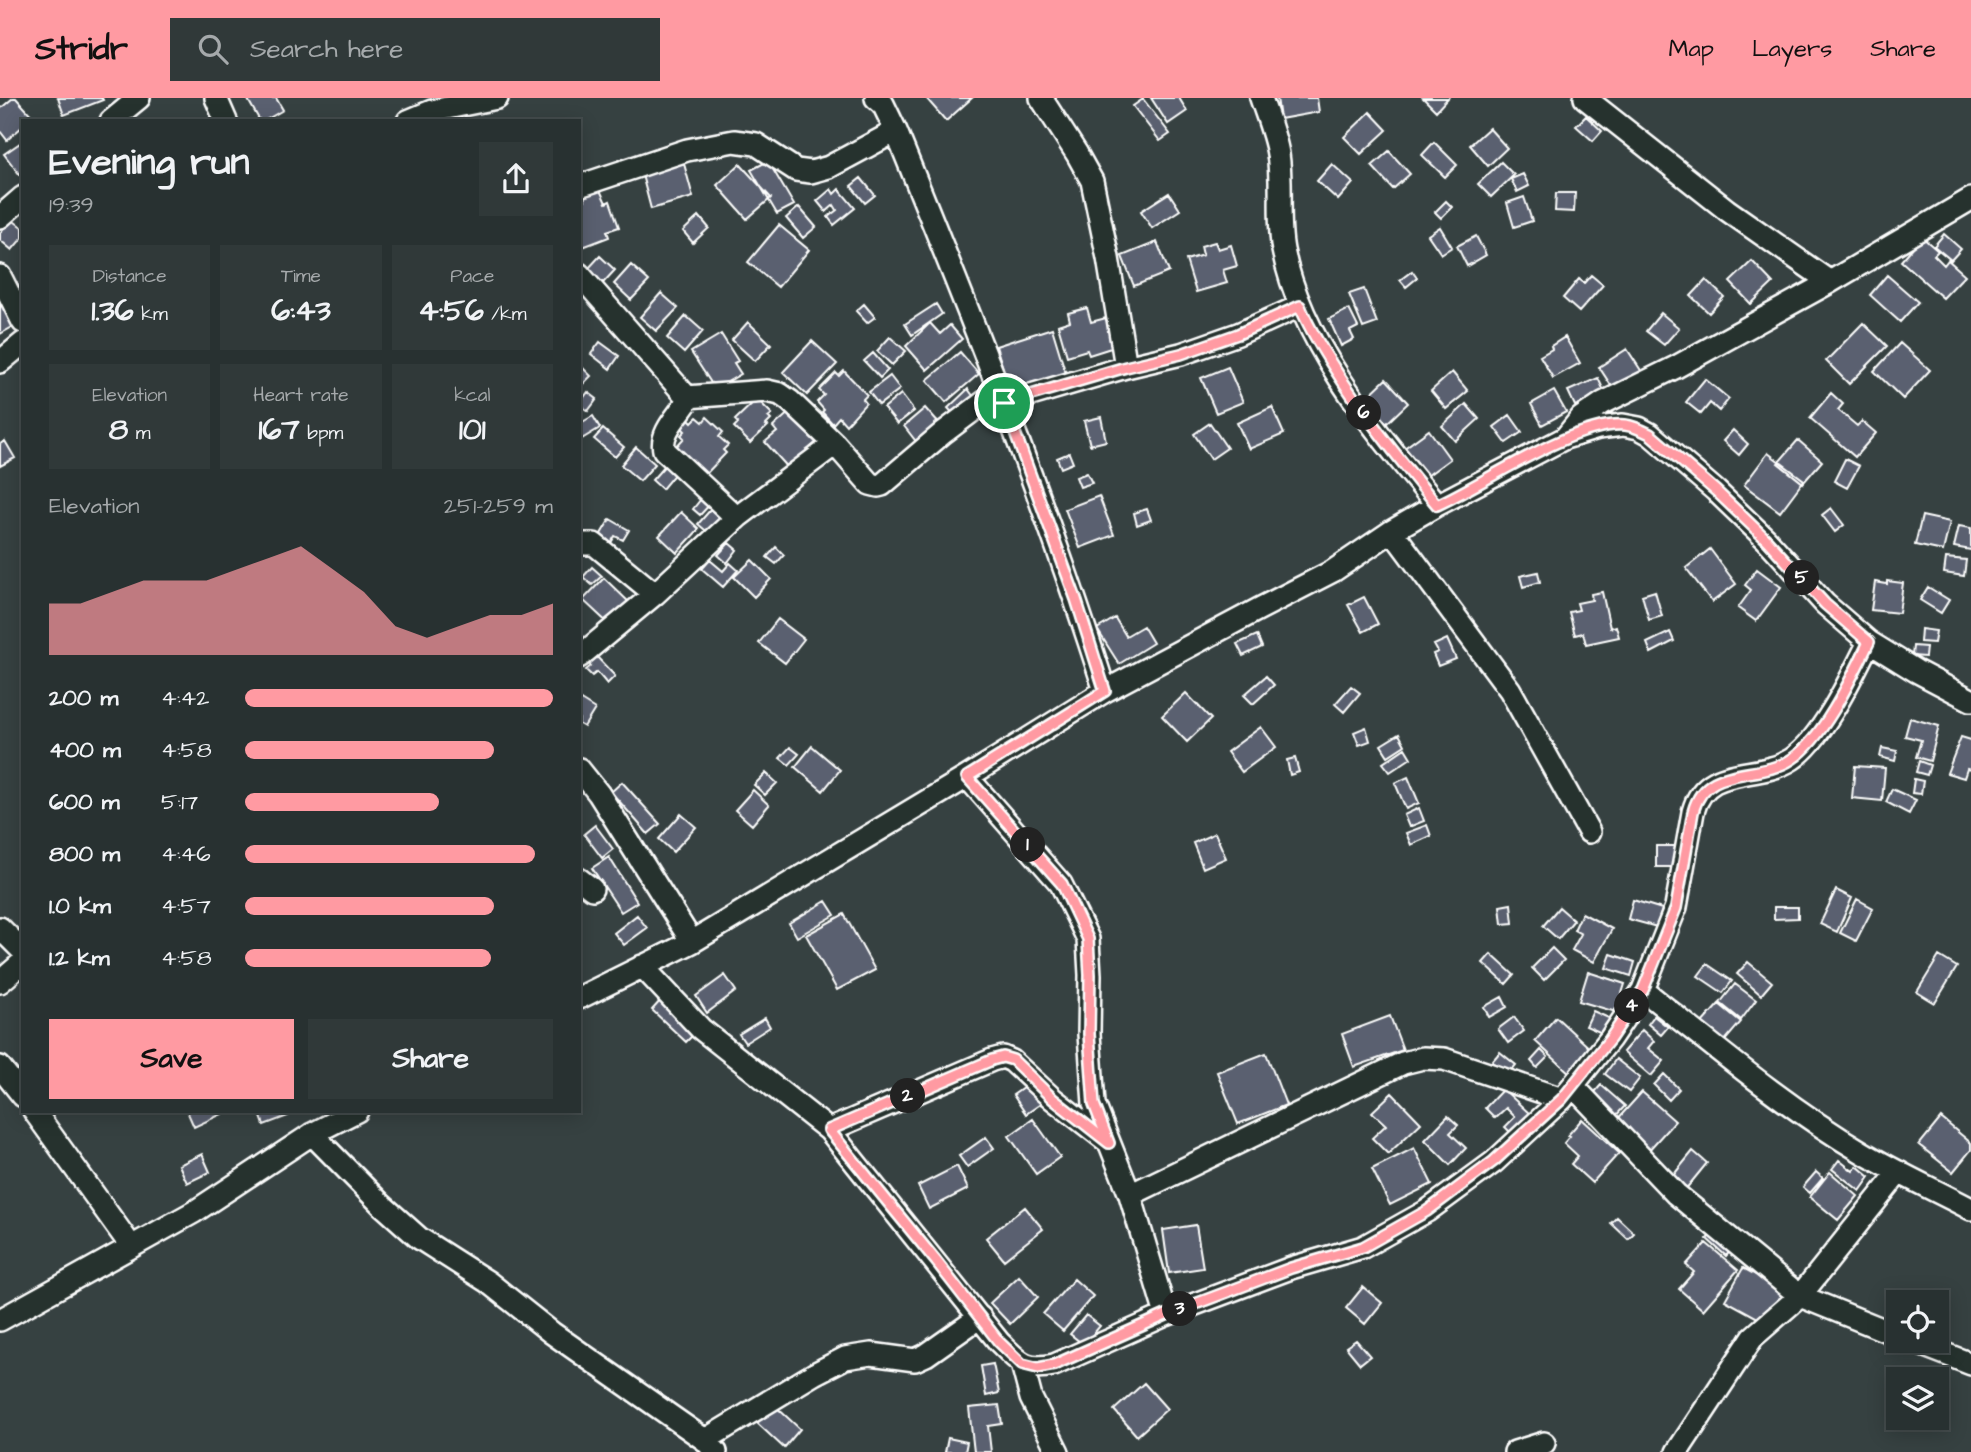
<!DOCTYPE html>
<meta charset="utf-8">
<style>
:root{--surface:#283131;--page:#303939;--text:#f1f3f6;--muted:#a5a9ab;--line:#444c4d;--accent:#ff9aa2}
body{margin:0;font-family:"Architects Daughter",sans-serif;background:var(--page);color:var(--text);height:100vh;display:flex;flex-direction:column;font-size:26px;white-space:nowrap}
*{box-sizing:border-box;margin:0}
p{font-size:23px;color:var(--muted)}
.icon{flex:none;width:38px;height:38px;fill:none;stroke:currentColor;stroke-width:2;stroke-linecap:round;stroke-linejoin:round}
.map{position:relative;flex:1;overflow:hidden}
.drawer{position:absolute;left:21px;top:21px;width:560px;height:994px;display:flex;flex-direction:column;background:var(--surface);border-radius:0px;box-shadow:0 4px 18px #0003,0 0 0 2px var(--line)}
.drawer>*{flex:none}
.fabs{position:absolute;left:1886px;top:1192px;display:grid;gap:14px}
.fabs a{display:grid;place-items:center;width:63px;height:63px;border-radius:0px;background:var(--surface);box-shadow:0 4px 18px #0003,0 0 0 2px var(--line);font-size:35px}
.pin{position:absolute;display:grid;place-items:center;width:60px;height:60px;color:#fff;margin:-30px;border:4px solid #fff;border-radius:50%;box-shadow:0 2px 7px #0007}
.km{position:absolute;width:35px;height:35px;margin:-18px;border-radius:50%;background:#222;color:#fff;font-size:19px;line-height:35px;text-align:center}
.round{display:grid;place-items:center;flex:none;width:74px;height:74px;border-radius:0px;background:var(--page)}
.summary{display:flex;align-items:center;justify-content:space-between;height:119px;padding:0 28px}
h1{font-size:38px;font-weight:800;line-height:52px}
.figures{display:grid;grid-template-columns:repeat(3,1fr);gap:10px;height:119px;padding:7px 28px}
.figures div{display:grid;align-content:center;border-radius:0px;background:var(--page);text-align:center}
.figures b{font-size:30px;font-weight:800}
.figures small{font-size:19px;font-weight:400}
.figures p{font-size:19px}
.chart{height:196px;padding:14px 28px}
.chart p{display:flex;justify-content:space-between}
.chart svg{width:100%;height:126px;margin-top:7px;fill:var(--accent);opacity:.7}
.cta{display:flex;gap:14px;margin-top:auto;padding:14px 28px}
.cta a{flex:1;height:80px;border-radius:0px;background:var(--accent);color:#111;font-size:28px;font-weight:800;line-height:80px;text-align:center}
.cta a+a{background:var(--page);color:var(--text)}
ul{padding:0 28px;list-style:none;font-size:23px}
li{display:grid;grid-template-columns:112px 84px 1fr;align-items:center;height:52px}
li i{height:18px;border-radius:9px;background:var(--accent)}
header{display:flex;align-items:center;gap:42px;box-sizing:border-box;height:98px;padding:0 35px;background:var(--accent);color:#111}
header strong{font-size:33px}
nav{display:flex;gap:38px;margin-inline-start:auto;font-size:24px}
.search{width:490px;height:63px;background:var(--page);display:flex;align-items:center;gap:18px;box-sizing:border-box;padding:0 24px;border-radius:0px;color:var(--muted);font-size:26px}
.map>svg:first-child{display:block}
.building{fill:#5a616f;stroke:#fff;stroke-width:2}
.lines{fill:none;stroke-linecap:round;stroke-linejoin:round}
.minor-casing{stroke:#fff;stroke-width:26}
.minor{stroke:#26332d;stroke-width:21}
.route-casing{stroke:#fff;stroke-width:14}
.route{stroke:#ff9aa2;stroke-width:9}
</style>
<header>
<strong>Stridr</strong>
<div class="search"><svg class="icon" aria-label="search" viewBox="0 0 24 24"><circle cx="10" cy="10" r="6"/><path d="M15 15l6 6"/></svg>Search here</div>
<nav><a>Map</a><a>Layers</a><a>Share</a></nav>
</header>
<div class="map">
<svg width="1971" height="1354" viewBox="0 0 1971 1354">
<rect width="100%" height="100%" fill="#364141"/>
<filter id="ink" filterUnits="userSpaceOnUse"><feTurbulence type="fractalNoise" baseFrequency=".0143" numOctaves="2"/><feDisplacementMap in="SourceGraphic" scale="14" xChannelSelector="R" yChannelSelector="G"/><feConvolveMatrix kernelMatrix="1 2 1 2 8 2 1 2 1" color-interpolation-filters="sRGB"/></filter>
<g filter="url(#ink)">
<path class="building" d="M13,0H16L33,19L29,23H23V28L7,42L0,33V11Z
M58,0H102L103,2L64,17Z
M247,0H276L283,12L264,23H260Z
M926,0H972L946,23Z
M1151,0H1179L1187,13L1168,26Z
M1277,0H1317L1319,14L1280,21Z
M1423,0H1448L1436,13Z
M1143,1L1170,36L1160,43L1133,8Z
M1370,14L1387,32L1361,56L1344,39Z
M1586,18L1602,33L1593,43L1576,28Z
M1489,30L1507,50L1488,68L1470,47Z
M23,43V81L4,56Z
M1434,44L1457,67L1445,79L1422,57Z
M1389,53L1410,76L1393,91L1372,68Z
M683,62L693,99L651,111L641,73Z
M768,63L794,107L777,116L751,72Z
M1501,64L1514,77L1491,99L1478,86Z
M740,66L771,100L747,121L717,87Z
M1332,66L1353,85L1338,102L1317,83Z
M1523,76L1529,88L1517,94L1511,81Z
M861,80L875,97L865,105L851,88Z
M831,91L834,96L839,91L855,110L834,127L828,119L837,112L834,107L826,114L817,103Z
M600,92L606,105L610,103L619,129L607,133L609,139L580,150L579,104L585,102L584,98Z
M1169,95L1180,112L1152,130L1141,113Z
M1556,95H1575L1574,114L1555,113Z
M1524,99L1532,123L1514,129L1507,105Z
M1446,103L1452,109L1441,120L1435,114Z
M799,109L816,129L803,140L786,120Z
M699,118L709,130L693,145L683,133Z
M11,121L23,130V139L12,152L0,142V135Z
M779,127L809,152L778,189L748,164Z
M1440,129L1452,149L1441,156L1428,137Z
M1944,136L1961,151L1951,162L1934,148Z
M1476,138L1486,157L1467,168L1457,148Z
M1922,139L1938,153L1934,157L1944,167L1948,162L1965,177L1943,200L1901,163Z
M1157,144L1169,174L1134,188L1122,158Z
M1215,144L1218,151L1231,147L1237,168L1223,172L1227,185L1196,194L1186,162L1203,157L1201,148Z
M600,158L615,172L603,185L588,171Z
M1752,163L1773,185L1751,206L1730,184Z
M631,167L649,183L631,202L614,186Z
M1412,173L1417,180L1406,189L1400,182Z
M1591,177L1603,187L1579,214L1563,200L1579,181L1584,185Z
M1887,177L1918,204L1900,224L1870,197Z
M1706,182L1724,199L1709,215L1691,198Z
M1364,191L1377,225L1363,230L1349,196Z
M661,195L678,210L656,233L640,219Z
M0,200L16,227L0,236Z
M864,206L875,219L867,225L856,213Z
M936,206L942,216L912,237L905,226Z
M1087,210L1091,224L1106,220L1114,249L1089,257L1087,252L1067,258L1058,227L1070,223L1068,215Z
M1349,211L1358,229L1350,233L1354,241L1341,248L1329,221Z
M1661,215L1679,230L1664,247L1646,233Z
M686,218L703,233L684,255L667,240Z
M748,224L771,246L755,263L732,242Z
M930,225L940,236L950,227L962,241L927,272L906,248Z
M1863,225L1887,248L1849,286L1826,263Z
M1052,230L1066,276L1010,293L996,248Z
M721,236L738,263L734,265L741,276L715,291L691,254Z
M890,239L906,253L892,267L877,253Z
M1565,239L1580,265L1553,280L1540,258L1552,251L1551,248Z
M812,243L837,266L807,297L783,274Z
M600,244L619,258L610,271L591,256Z
M1900,245L1930,272L1903,301L1874,273Z
M1627,251L1642,274L1614,292L1599,269Z
M960,254L979,276L946,304L927,282Z
M873,255L888,272L880,280L864,263Z
M579,266L591,278L579,290Z
M1228,269L1243,304L1216,315L1201,280Z
M844,273L867,297L863,301L866,305L846,327L839,319L833,326L822,314L824,312L817,304L824,297L819,292L836,275L839,278Z
M1452,274L1468,293L1446,311L1431,293Z
M890,278L900,291L879,307L869,294Z
M1598,280L1605,295L1575,308L1568,293Z
M1386,281L1408,305L1386,326L1363,303Z
M1705,281L1729,301L1719,313L1710,305L1701,316L1686,304Z
M968,291L977,303L957,320L948,310Z
M1554,293L1566,314L1542,327L1531,306Z
M588,294L597,301L588,313L579,306Z
M1831,295L1843,306L1838,312L1857,328L1862,323L1876,335L1855,359L1810,320Z
M901,296L914,313L897,326L884,310Z
M757,301L772,316L768,319L771,322L766,327L768,328L750,345L734,329L738,325L735,322Z
M1466,306L1479,321L1455,343L1442,328Z
M1272,309L1284,336L1249,351L1237,325Z
M925,310L940,327L918,346L904,328Z
M793,311L819,342L811,349L814,353L791,373L765,344L777,334L773,329Z
M1510,317L1522,334L1506,345L1494,329Z
M593,318L600,330L580,342L579,326Z
M697,319L703,324L707,319L723,334L719,339L728,347L723,352L726,355L704,378L674,351L684,340L681,337L685,333L680,328L688,320L692,324Z
M1101,319L1106,343L1090,347L1084,323Z
M1210,325L1227,350L1211,361L1194,336Z
M603,331L624,349L615,359L594,341Z
M1429,332L1450,361L1424,380L1403,351Z
M1733,332L1748,346L1739,357L1723,343Z
M1798,342L1822,363L1803,385L1778,365Z
M5,343L15,360L0,368V346Z
M636,349L655,366L640,383L621,367Z
M1069,355L1073,365L1061,370L1057,360Z
M1768,355L1804,382L1780,414L1744,387Z
M1845,361L1859,368L1847,390L1834,383Z
M667,365L677,373L662,391L652,382Z
M1087,375L1092,385L1080,389L1076,379Z
M705,396L713,403L700,417L693,411Z
M1099,398L1114,437L1080,450L1065,411Z
M712,410L726,422L712,438L698,426Z
M1831,410L1844,427L1835,434L1822,417Z
M1147,411L1151,422L1137,427L1134,415Z
M681,414L699,431L677,455L659,438Z
M1922,418L1950,424L1943,453L1915,447Z
M610,421L629,432L623,442L615,438L609,448L598,441Z
M1959,428L1971,430V452L1954,449Z
M729,445L737,452L727,465L718,457Z
M776,449L784,457L776,466L767,459Z
M1710,451L1736,486L1712,504L1686,470Z
M1946,460L1966,462L1964,478L1944,475Z
M710,462L723,473L730,465L738,472L723,489L702,471Z
M752,462L771,481L754,499L734,479Z
M592,469L602,478L592,487L583,479Z
M1757,471L1781,489L1756,523L1738,510L1751,492L1745,487Z
M1538,474L1540,484L1523,489L1520,478Z
M604,480L632,507L612,529L583,502Z
M1887,483L1903,485L1899,515L1871,512L1875,484L1887,486Z
M1928,489L1949,502L1941,515L1920,502Z
M1655,493L1662,518L1649,522L1642,497Z
M1602,494L1610,530L1616,528L1619,539L1586,546L1583,535L1575,537L1569,514L1579,512L1577,505L1592,502L1591,496Z
M1364,499L1378,526L1363,534L1348,507Z
M1115,520L1126,538L1143,528L1153,545L1119,566L1097,531Z
M778,521L804,541L785,565L759,545Z
M1921,531L1936,533L1934,545L1920,544Z
M1670,534L1674,543L1651,555L1647,545Z
M1257,537L1262,549L1243,558L1237,546Z
M1447,541L1456,561L1438,568L1433,556L1438,554L1434,547Z
M1913,548L1926,549L1925,559L1912,558Z
M595,557L615,578L607,586L597,574L592,578L586,572L591,568L587,564Z
M1266,578L1274,587L1253,606L1244,597Z
M1351,588L1360,595L1344,614L1335,606Z
M1186,595L1211,621L1187,644L1162,618Z
M579,601L595,611L584,629L579,626Z
M1910,620L1939,628L1930,663L1916,659L1921,642L1905,638Z
M1261,629L1276,649L1242,674L1227,654Z
M1366,629L1370,643L1359,647L1354,634Z
M1399,636L1405,647L1388,658L1381,647Z
M1961,639L1971,642V672L1967,671L1964,680L1947,675Z
M812,648L840,672L823,693L795,669Z
M790,649L799,656L789,667L780,660Z
M1405,650L1411,660L1390,674L1383,665Z
M1882,650L1897,653L1895,663L1880,659Z
M1295,660L1299,674L1290,677L1287,662Z
M1919,663L1930,667L1927,677L1916,674Z
M1855,668L1885,670L1882,703L1852,700Z
M766,675L777,685L765,697L754,687Z
M1408,679L1419,705L1406,711L1395,685Z
M1914,681L1923,683L1921,696L1912,695Z
M622,684L660,726L648,736L611,694Z
M1892,691L1916,702L1909,716L1886,704Z
M753,692L769,707L752,727L735,712Z
M1419,710L1424,723L1409,729L1404,717Z
M681,716L696,729L673,754L659,741Z
M595,727L613,751L602,760L584,736Z
M1427,727L1431,738L1411,747L1406,735Z
M1215,735L1226,760L1203,770L1193,745Z
M1656,748H1683V769H1656Z
M609,759L637,804L621,814L592,770Z
M1836,792L1852,800L1837,834L1820,826Z
M1857,801L1873,810L1856,843L1840,835Z
M1633,802L1662,811L1657,829L1628,821Z
M826,803L835,817L797,839L789,825Z
M1511,806L1513,825L1502,826L1500,808Z
M1559,809L1574,822L1558,841L1543,828Z
M1774,809H1798V820L1774,821Z
M1582,815L1612,831L1594,864L1572,852L1581,836L1574,832Z
M844,816L875,872L837,892L806,837Z
M637,817L647,830L624,847L614,835Z
M1552,850L1564,862L1544,882L1532,870Z
M1491,856L1514,877L1506,886L1483,865Z
M1611,856L1635,864L1631,878L1606,870Z
M1939,858L1957,869L1935,905L1917,894Z
M1748,864L1772,884L1761,897L1737,876Z
M1707,866L1732,883L1723,895L1698,878Z
M1588,874L1625,886L1616,914L1579,903Z
M725,877L736,893L707,915L696,898Z
M1735,886L1756,902L1741,922L1720,905Z
M1502,899L1507,909L1489,919L1484,909Z
M661,902L696,934L686,944L652,912Z
M1719,906L1741,924L1723,945L1701,926Z
M1593,913L1611,921L1604,936L1586,928Z
M1390,918L1403,952L1354,969L1342,936Z
M1654,918L1668,929L1661,937L1648,926Z
M1514,919L1524,933L1508,945L1498,931Z
M1556,919L1594,954L1572,977L1535,943Z
M765,920L770,929L745,945L739,936Z
M1642,932L1654,943L1648,950L1664,963L1651,978L1623,954Z
M1541,952L1548,959L1537,970L1531,963Z
M1500,954L1516,967L1498,989L1482,975Z
M1266,955L1286,1007L1238,1026L1217,974Z
M1616,961L1640,980L1629,994L1605,976Z
M1664,976L1679,991L1669,1002L1654,987Z
M1029,986L1042,1005L1026,1016L1013,997Z
M1601,987L1625,1008L1612,1022L1588,1002Z
M1503,991L1530,1016L1512,1036L1505,1029L1515,1019L1506,1010L1495,1020L1485,1010Z
M1642,994L1675,1023L1638,1064L1605,1035Z
M1392,995L1421,1025L1388,1056L1372,1040L1386,1027L1372,1014Z
M187,1013H221L222,1016L194,1029Z
M259,1013H286L288,1018L264,1027Z
M1448,1018L1458,1027L1450,1035L1466,1050L1450,1067L1425,1042Z
M1941,1020L1971,1045V1052L1953,1074L1919,1047Z
M1033,1021L1060,1059L1036,1076L1009,1038Z
M1582,1021L1619,1055L1592,1085L1571,1066L1578,1058L1564,1045L1570,1038L1568,1037Z
M986,1039L994,1050L967,1069L959,1058Z
M1414,1050L1432,1086L1390,1107L1372,1071Z
M1693,1053L1707,1065L1685,1092L1671,1080Z
M202,1056L210,1074L187,1085L179,1067Z
M1839,1062L1853,1073L1857,1068L1870,1079L1860,1093L1832,1071Z
M957,1068L968,1091L929,1111L918,1088Z
M1816,1074L1823,1080L1810,1095L1803,1089Z
M1830,1074L1858,1098L1838,1122L1810,1099Z
M1025,1109L1043,1131L1004,1162L986,1140Z
M1617,1119L1634,1135L1628,1141L1611,1125Z
M1196,1127L1203,1170L1169,1175L1163,1132Z
M1715,1132L1734,1149L1726,1158L1707,1141Z
M1706,1145L1738,1172L1703,1212L1679,1191L1694,1174L1686,1167Z
M1743,1170L1791,1196L1774,1229L1725,1202Z
M1019,1178L1038,1199L1010,1226L990,1205Z
M1074,1181L1093,1198L1063,1233L1043,1216Z
M1363,1189L1382,1205L1365,1226L1346,1210Z
M1086,1217L1100,1228L1084,1247L1070,1236Z
M1356,1242L1370,1258L1360,1266L1346,1249Z
M993,1266L999,1295L986,1298L981,1268Z
M1144,1285L1167,1311L1137,1338L1114,1312Z
M774,1307L800,1331L784,1350L757,1325Z
M999,1307L1002,1326L988,1328L991,1354H974L969,1310Z
M948,1340L967,1344L965,1354H945Z"/>
<g class="lines">
<g class="minor-casing">
<path id="minor" d="M216,0L226,23
M876,0L883,6L896,33C971,218 1045,403 1105,593
M1041,0L1077,56L1092,83L1108,160L1126,269
M1261,0C1267,18 1275,37 1278,56C1283,88 1277,121 1283,152C1303,249 1376,333 1437,407
M1585,0L1727,112L1830,184
M111,23L139,0
M408,23L432,13L497,0
M579,88L687,52L734,43L756,46L796,72L811,74L829,69L896,33
M0,119L23,99
M579,176L687,299L686,305C677,319 660,335 664,352L737,420
M0,178L23,224
M0,264L23,245
M687,299L767,293L780,296L790,303L835,346L870,386L878,388L882,387L943,335L999,293
M1004,305L1126,269L1181,256L1238,236L1300,208
M1565,340L1581,320L1603,305L1676,269L1830,184L1971,101
M1392,433L1510,592L1589,734
M579,446H594L655,496
M579,559L655,496L739,418L835,346
M579,671L599,696L692,844
M967,679L1061,786L1088,841L1090,877L1089,936L1094,1006L1130,1097L1166,1217
M579,781L592,791
M0,830L23,853
M642,868L701,931L829,1032L999,1244C1020,1264 1024,1273 1054,1267L1166,1217L1291,1170L1363,1149L1427,1113L1494,1064L1562,1001L1610,941L1643,892L1676,809L1693,714C1706,664 1757,684 1792,661C1823,640 1852,578 1869,544
M0,884L23,864
M1643,892C1714,948 1784,1008 1862,1054C1897,1075 1935,1092 1971,1111
M579,900L692,844L967,679L1105,593L1259,511L1333,473L1392,433L1437,407L1565,340L1598,330L1623,327L1639,330L1650,336L1716,393L1766,441L1825,506L1869,544L1916,573L1971,602
M0,969L23,998
M1573,988L1676,1096L1800,1198L1899,1238
M34,1013L131,1148
M829,1032L992,962L1003,959L1012,963L1053,1001L1107,1043
M312,1036L381,1106L419,1140L488,1184L552,1235L705,1342L716,1354
M1130,1097L1403,965L1423,960L1444,961L1562,1001
M0,1222L194,1114L312,1036L357,1013
M1909,1242L1971,1266
M1022,1266L1031,1300L1058,1354
M705,1342L814,1276L845,1260L871,1256L915,1262L926,1257L980,1219
M1515,1354L1544,1345
M1677,1354L1753,1239L1800,1198L1899,1074"/>
</g>
<use href="#minor" class="minor"/>
</g>
</g>
<g class="lines" filter="url(#ink)">
<g class="route-casing">
<path id="route" d="M1300,208C1308,228 1319,246 1331,265C1362,315 1399,361 1437,407C1486,385 1574,323 1625,327C1634,328 1642,332 1650,336L1716,393L1766,441L1825,506L1869,544C1852,579 1824,640 1792,661C1758,684 1706,664 1693,714L1676,810L1643,892L1610,941L1562,1001L1494,1063L1427,1113L1363,1149L1291,1170L1166,1217L1054,1267L1038,1270L1022,1266L999,1244L936,1163L829,1032L992,962L1003,959L1013,962L1053,1001L1109,1045L1094,1006L1089,936L1090,877L1088,841L1062,786L967,679L1105,593L1076,501L1004,305L1126,269L1181,256L1238,236Z"/>
</g>
<use href="#route" class="route"/>
</g>
</svg>
<div class="fabs">
<a><svg class="icon" aria-label="locate" viewBox="0 0 24 24"><circle cx="12" cy="12" r="6"/><path d="M12 2v4M12 18v4M2 12h4M18 12h4"/></svg></a>
<a><svg class="icon" aria-label="layers" viewBox="0 0 24 24"><path d="M12 4l9 5-9 5-9-5zM3 14l9 5 9-5"/></svg></a>
</div>
<div class="pin" style="left:1004px;top:305px;background:#1e9e55"><svg class="icon" aria-label="arrive" viewBox="0 0 24 24"><path d="M6 21V4h12l-3 4 3 4H6"/></svg></div>
<b class="km" style="left:1028px;top:747px">1</b>
<b class="km" style="left:908px;top:998px">2</b>
<b class="km" style="left:1180px;top:1211px">3</b>
<b class="km" style="left:1632px;top:908px">4</b>
<b class="km" style="left:1802px;top:480px">5</b>
<b class="km" style="left:1364px;top:315px">6</b>
<section class="drawer">
<div class="summary"><div><h1>Evening run</h1><p>19:39</p></div><a class="round"><svg class="icon" aria-label="share" viewBox="0 0 24 24"><path d="M12 15V3M7 8l5-5 5 5M5 13v7h14v-7"/></svg></a></div>
<div class="figures">
<div><p>Distance</p><b>1.36<small> km</small></b></div>
<div><p>Time</p><b>6:43</b></div>
<div><p>Pace</p><b>4:56<small> /km</small></b></div>
</div>
<div class="figures">
<div><p>Elevation</p><b>8<small> m</small></b></div>
<div><p>Heart rate</p><b>167<small> bpm</small></b></div>
<div><p>kcal</p><b>101</b></div>
</div>
<div class="chart"><p><span>Elevation</span>251–259 m</p>
<svg viewBox="0 0 160 44" preserveAspectRatio="none"><path d="M0 44V26L10 26L20 22L30 18L40 18L50 18L60 14L70 10L80 6L90 14L100 22L110 34L120 38L130 34L140 30L150 30L160 26V44z"/></svg>
</div>
<ul>
<li><b>200 m</b>4:42<i style="width:100%"></i></li>
<li><b>400 m</b>4:58<i style="width:81%"></i></li>
<li><b>600 m</b>5:17<i style="width:63%"></i></li>
<li><b>800 m</b>4:46<i style="width:94%"></i></li>
<li><b>1.0 km</b>4:57<i style="width:81%"></i></li>
<li><b>1.2 km</b>4:58<i style="width:80%"></i></li>
</ul>
<div class="cta"><a>Save</a><a>Share</a></div>
</section>
</div>
